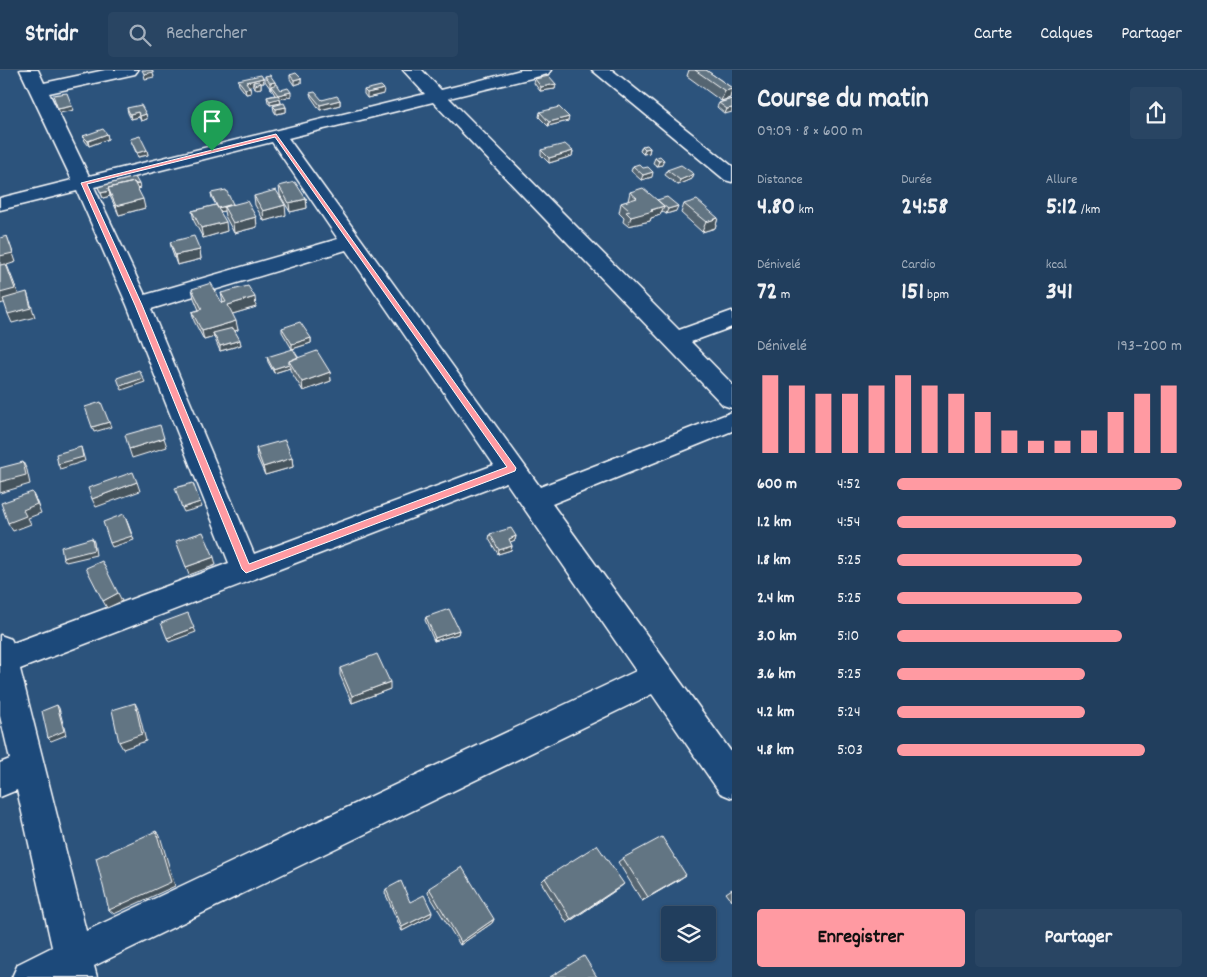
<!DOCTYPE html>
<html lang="fr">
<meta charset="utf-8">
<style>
:root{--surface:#213e5d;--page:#294563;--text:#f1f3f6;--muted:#a2aebc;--line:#3e5772;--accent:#ff9aa2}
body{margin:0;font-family:Dekko,sans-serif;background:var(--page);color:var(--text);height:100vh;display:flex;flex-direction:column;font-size:19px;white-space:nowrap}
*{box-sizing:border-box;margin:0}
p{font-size:16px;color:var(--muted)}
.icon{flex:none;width:28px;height:28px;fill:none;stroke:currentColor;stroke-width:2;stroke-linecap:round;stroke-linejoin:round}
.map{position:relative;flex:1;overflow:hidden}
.details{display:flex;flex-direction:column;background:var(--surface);width:475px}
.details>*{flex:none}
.buttons{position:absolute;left:661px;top:836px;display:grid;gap:10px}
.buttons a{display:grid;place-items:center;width:55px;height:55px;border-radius:5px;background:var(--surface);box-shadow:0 1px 4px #0004,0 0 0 1px var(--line);font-size:25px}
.pin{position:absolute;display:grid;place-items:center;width:42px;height:42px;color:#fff;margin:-51px -21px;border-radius:50% 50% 50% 0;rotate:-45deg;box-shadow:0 0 5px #0007}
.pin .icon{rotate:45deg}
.round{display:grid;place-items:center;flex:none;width:52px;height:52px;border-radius:5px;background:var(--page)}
.overview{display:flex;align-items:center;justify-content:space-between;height:85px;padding:0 25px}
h1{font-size:28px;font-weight:700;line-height:38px}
.metrics{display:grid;grid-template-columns:repeat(3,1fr);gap:8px;height:85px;padding:5px 25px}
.metrics div{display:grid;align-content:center}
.metrics b{font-size:25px;font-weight:700}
.metrics small{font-size:14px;font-weight:400}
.metrics p{font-size:14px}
.chart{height:140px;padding:10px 25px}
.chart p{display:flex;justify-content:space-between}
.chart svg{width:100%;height:90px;margin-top:5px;stroke:var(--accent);stroke-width:6}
.action{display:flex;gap:10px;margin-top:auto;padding:10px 25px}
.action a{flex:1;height:58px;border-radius:5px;background:var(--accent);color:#111;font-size:20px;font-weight:700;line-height:58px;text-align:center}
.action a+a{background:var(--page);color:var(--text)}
ul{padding:0 25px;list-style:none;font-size:16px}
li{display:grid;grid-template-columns:80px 60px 1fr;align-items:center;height:38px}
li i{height:12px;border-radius:6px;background:var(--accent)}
header{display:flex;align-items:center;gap:30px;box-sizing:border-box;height:70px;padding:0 25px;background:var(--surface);border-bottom:1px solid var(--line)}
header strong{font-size:24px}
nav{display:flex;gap:28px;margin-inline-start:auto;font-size:18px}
.search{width:350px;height:45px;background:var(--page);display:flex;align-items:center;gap:12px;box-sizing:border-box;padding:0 18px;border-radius:5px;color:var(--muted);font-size:19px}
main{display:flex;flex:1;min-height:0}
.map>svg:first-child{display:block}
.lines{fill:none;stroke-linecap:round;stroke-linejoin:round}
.minor-casing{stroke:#fff;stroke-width:3}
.minor{fill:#1f4a7a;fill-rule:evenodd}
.wall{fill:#546571;stroke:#fff}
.shaded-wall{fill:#45525c;stroke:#fff}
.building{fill:#627583;stroke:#fff}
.route{fill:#ff9aa2;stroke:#fff;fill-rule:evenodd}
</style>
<header>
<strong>Stridr</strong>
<div class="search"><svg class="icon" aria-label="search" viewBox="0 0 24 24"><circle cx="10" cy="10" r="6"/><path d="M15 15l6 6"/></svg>Rechercher</div>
<nav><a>Carte</a><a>Calques</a><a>Partager</a></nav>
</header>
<main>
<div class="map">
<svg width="732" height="907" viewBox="0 0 732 907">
<rect width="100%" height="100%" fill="#2c537c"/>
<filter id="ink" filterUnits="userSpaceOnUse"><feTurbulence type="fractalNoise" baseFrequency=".02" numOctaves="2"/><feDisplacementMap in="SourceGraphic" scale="10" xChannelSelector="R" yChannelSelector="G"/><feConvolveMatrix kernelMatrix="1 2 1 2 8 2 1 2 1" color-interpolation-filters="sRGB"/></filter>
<g filter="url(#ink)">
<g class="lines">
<g class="minor-casing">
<path id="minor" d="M20,0H38L44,13L105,0H138L135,4L49,23L89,106L425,24L403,0H422L441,20L521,0H551L548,4L449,28L679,260L732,241V257L691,272L732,314V338L723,335L433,32L288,68L540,417L732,342V361L552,434L732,683V728L720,723L652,624L94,896L97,907H12L18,894L52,877L17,720L0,727V693L10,689L0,646V565L11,569L13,573L229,493L127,235L77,121L0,140V128L72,110ZM272,72L338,169L145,225L94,117ZM346,180L494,395L254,484L151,239ZM506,412L636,601L86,861L20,599Z
M592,0H612L732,96V112L725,110Z"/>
</g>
<use href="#minor" class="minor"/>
</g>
<path class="wall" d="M689,0H706L732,18L730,28L721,31L687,6Z
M290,5L301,8V13L294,15L290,9Z
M265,6L275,12V15L281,20L291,26L280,29L281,33L270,35L268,32L267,27L275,25L272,20L271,18H270L265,11Z
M263,8L264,13H261V18L255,19L253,15L249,16L250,18L251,23L246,24L239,15L238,10Z
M535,9L556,14L555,19L540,21L534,13Z
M364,20L383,24L367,28L364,24Z
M310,23L322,30H340V35L320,40L311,27Z
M732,29L725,44L717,37L719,33Z
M273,36L286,37V42L276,44L274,41Z
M127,38L146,44L147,49L141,51L139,47L131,49L128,43Z
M540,42L568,51L548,56L539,47Z
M107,64L108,69L89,76L85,71L83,66Z
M130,69L147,80L148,85L138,87L132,73Z
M642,76L650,78L649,83L643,84L640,81Z
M541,80L573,81L572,86L549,93L541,85Z
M655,88L662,95L657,96L653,93Z
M633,96L643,98L652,107L641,110L631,101Z
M667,100L692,109L678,115L665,105Z
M279,116L306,129L307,138L290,142L280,125Z
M98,117L140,118L138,119L145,138L119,145L110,126L103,128Z
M630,122L657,130L676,141L666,144L662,141L660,145L651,148L650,151L628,156L623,152L624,148L619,143L621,133L628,131Z
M211,123L233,134L256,147L257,157L234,163L225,146L224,141L220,142L227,161L203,168L194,151L192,141L216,135L212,128Z
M254,126L286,145L264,151L255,135Z
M684,134L718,148L715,158L702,162L681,143Z
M170,172L200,180L201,189L177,195L172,181Z
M192,219L222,233H223L221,223L256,237L232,244L238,260L235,261L241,275L220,281L214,267L204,270L194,251L192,242L199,240L194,228Z
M282,258L311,268V273L292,279L282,262Z
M267,287H298L330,302L331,311L303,321L290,300V298L274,303L268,292Z
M256,378L292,388L293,397L265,405L257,387Z
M490,464L516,466L515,470L510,472L512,476L511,480L498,484L489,469Z
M426,547L459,560L458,564L434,571L425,550Z
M340,598L390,619L352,633L340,605Z
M623,788L680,809L642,831L618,792Z
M545,808L619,818L567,853L541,812Z
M429,818L494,849L492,853L460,875L428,823Z
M386,819L410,832L431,846L402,861L385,823Z
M732,819V831L726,823Z"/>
<path class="shaded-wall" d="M153,2L154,7L145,9L144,4Z
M263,8L264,13H261V18L255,19V15L253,12V15L247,17L246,12Z
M301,8V13L294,15V10Z
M275,12L276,17L271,16V18H270V13Z
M556,14L555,19L540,21L541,17Z
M250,18L251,23L246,24L245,19Z
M384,19L383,24L367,28V23Z
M732,19L730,28L721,31L725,21Z
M291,22V26L280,29L281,33L270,35V31L278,25Z
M340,30V35L320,40V35Z
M72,36L74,40L60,43L58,39Z
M286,37V42L276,44V39Z
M732,38V42L725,44L727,39Z
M138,42L139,47L131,49L130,44Z
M146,44L147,49L141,51L140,46Z
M569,47L568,51L548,56L549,52Z
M107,64L108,69L89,76L88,71Z
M650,78L649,83L643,84L645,79Z
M147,80L148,85L138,87L137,83Z
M573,81L572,86L549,93V88Z
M664,90L662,95L657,96L659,91Z
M653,102L652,107L641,110L643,105Z
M694,104L692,109L678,115L680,110Z
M139,114L140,118L111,126L109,121Z
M109,121L110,126L103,128L101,123Z
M143,129L145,138L119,145L116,136Z
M306,129L307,138L290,142L289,133Z
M233,134L224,137V141L219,142L218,138Z
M285,135L286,145L264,151L263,141Z
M664,136L660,145L651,148L650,151L628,156L631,147Z
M678,136L676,141L666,144L668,139Z
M256,147L257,157L234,163L233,153Z
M718,148L715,158L702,162L706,152Z
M226,152L227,161L203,168L201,158Z
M7,166L16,192L7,195L20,228L0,234V186Z
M200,180L201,189L177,195L175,185Z
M27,222L35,247L12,253L8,244Z
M255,227L256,237L229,245L228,235Z
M236,251L238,260L215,267L213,263L214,267L204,270L202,261Z
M311,268V273L292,279V274Z
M240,270L241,275L220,281V276Z
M289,294L290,298L274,303L273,299Z
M330,302L331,311L303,321L302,312Z
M143,308L145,312L122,320L120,316Z
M109,352L111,357L94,362L92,357Z
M164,368L167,377L132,388L129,379Z
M81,377L85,391L60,399L58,394Z
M292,388L293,397L265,405L263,397Z
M23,392L27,400L30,414L0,423V412Z
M137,412L140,421L96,437L92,429Z
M32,422L36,430L41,443L28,448L31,454L13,461L8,453L23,440Z
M200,432L202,437L184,442L182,438Z
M126,448L134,470L112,477L110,473Z
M516,466L515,470L508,473L509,469Z
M92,468L94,472L96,485L66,492L63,488Z
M512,476L511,480L498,484L499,480Z
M214,487L216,495L189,505L186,497Z
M118,523L122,531L107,538L103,531Z
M194,558L196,562L169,572L167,568Z
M459,560L458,564L434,571L435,568Z
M390,612V619L352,633V626Z
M135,633L138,639L146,671L123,679L119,672Z
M57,635L59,638L66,665L51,671L48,668Z
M156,761L160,766L175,816L114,844L109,840Z
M686,805L680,809L642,831L648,827Z
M624,814L619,818L567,853L571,849Z
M432,842L431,846L402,861V857Z
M494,849L492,853L460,875L461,872Z"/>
<path class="building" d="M142,0H152L153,2L144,4Z
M695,0H706L732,18V19L725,21Z
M296,3L301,8L294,10L290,5Z
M261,5L263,8L246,12L250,18L245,19L238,10Z
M270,5L275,12L270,13L265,6Z
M549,6L556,14L541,17L535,9Z
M259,11L261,13L255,15L253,12Z
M277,14L281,20L288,18L291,22L278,25L271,16Z
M381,16L384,19L367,23L364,20Z
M315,22L322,30L337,26L340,30L320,35L310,23Z
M67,23L72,36L58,39L53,25Z
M278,25L280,28L270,31L267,27Z
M732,29V38L727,39L719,33Z
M284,33L286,37L276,39L273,36Z
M141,35L146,44L140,46L138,42L130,44L127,38Z
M559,37L569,47L549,52L540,42Z
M103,59L107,64L88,71L83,66Z
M140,66L147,80L137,83L130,69Z
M565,74L573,81L549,88L541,80Z
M647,75L650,78L645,79L642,76Z
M660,86L664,90L659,91L655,88Z
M639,94L643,98L648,97L653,102L643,105L633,96Z
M681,95L694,104L680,110L667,100Z
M135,107L139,114H136L134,112L108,118L109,121L101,123L98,117Z
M134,112L143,129L116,136L108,118Z
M295,112L306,129L289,133L279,116Z
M643,118L664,136L651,140L653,141L631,147L626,142L630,141L621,133L637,128L630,122Z
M226,120L233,134L218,138L211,123Z
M276,120L285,135L263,141L254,126Z
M667,127L678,136L668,139L657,130Z
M697,130L718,148L706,152L684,134Z
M247,131L256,147L233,153L224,137Z
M216,135L226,152L201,158L192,141Z
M7,166L13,183L0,186V168Z
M194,166L200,180L175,185L170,172Z
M6,194L15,219L0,223V195Z
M211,213L222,233L226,232L221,223L248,216L255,227L228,235L236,251L202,261L192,242L202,239L192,219Z
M27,222L31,238L8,244L3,229Z
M300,252L311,268L292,274L282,258Z
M233,258L240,270L220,276L213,263Z
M293,279L298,287L289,291V294L273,299L267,287Z
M317,281L330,302L302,312L289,291Z
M139,300L143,308L120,316L117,308Z
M101,332L109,352L92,357L85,337Z
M160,355L164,368L129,379L125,365Z
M285,370L292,388L263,397L256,378Z
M81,377L83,387L58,394L56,384Z
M23,392L26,405L0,412V398Z
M133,402L137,412L92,429L88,418Z
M193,413L200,432L182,438L175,418Z
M32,422L37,434L23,440L26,446L8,453L1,433Z
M124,444L132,466L110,473L103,452Z
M511,458L516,466L509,469L512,476L499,480L490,464Z
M203,462L214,487L186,497L176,471Z
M92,468L94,480L63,488L61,477Z
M102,491L118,523L103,531L86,498Z
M449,539L459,560L435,568L426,547Z
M188,543L194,558L167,568L161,553Z
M377,584L390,612L352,626L340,598Z
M135,633L142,664L119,672L112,640Z
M57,635L64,661L48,668L42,641Z
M156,761L171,812L109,840L96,788Z
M662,767L686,805L648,827L623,788Z
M597,775L624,814L571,849L545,808Z
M462,797L494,849L461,872L429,818Z
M401,811L410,832L424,825L432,842L402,857L386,819Z
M584,886L597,907H550Z"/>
</g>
<path class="route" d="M276,64L516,398L515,401L246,503L242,499L135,235L81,113ZM275,67L507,397L249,494L142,235L87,114Z"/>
</svg>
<div class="buttons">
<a><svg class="icon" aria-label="layers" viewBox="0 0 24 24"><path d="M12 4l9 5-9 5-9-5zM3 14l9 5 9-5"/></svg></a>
</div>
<div class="pin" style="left:212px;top:81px;background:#1e9e55"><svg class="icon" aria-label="arrive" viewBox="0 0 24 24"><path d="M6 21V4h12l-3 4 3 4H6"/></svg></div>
</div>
<section class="details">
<div class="overview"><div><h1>Course du matin</h1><p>09:09 · 8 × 600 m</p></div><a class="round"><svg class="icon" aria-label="share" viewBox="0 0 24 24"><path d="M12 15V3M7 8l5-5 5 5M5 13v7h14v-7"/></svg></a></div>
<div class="metrics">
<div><p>Distance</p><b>4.80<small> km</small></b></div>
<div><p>Durée</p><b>24:58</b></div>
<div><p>Allure</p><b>5:12<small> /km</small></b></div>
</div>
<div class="metrics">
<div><p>Dénivelé</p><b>72<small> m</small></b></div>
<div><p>Cardio</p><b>151<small> bpm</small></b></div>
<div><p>kcal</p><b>341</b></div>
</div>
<div class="chart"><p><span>Dénivelé</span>193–200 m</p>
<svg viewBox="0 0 160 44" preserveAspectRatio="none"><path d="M5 44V6M15 44V11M25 44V15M35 44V15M45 44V11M55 44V6M65 44V11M75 44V15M85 44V24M95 44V33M105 44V38M115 44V38M125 44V33M135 44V24M145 44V15M155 44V11"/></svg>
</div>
<ul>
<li><b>600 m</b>4:52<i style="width:100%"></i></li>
<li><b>1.2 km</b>4:54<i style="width:98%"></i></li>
<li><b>1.8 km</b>5:25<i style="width:65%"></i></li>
<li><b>2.4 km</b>5:25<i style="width:65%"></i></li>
<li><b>3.0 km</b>5:10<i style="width:79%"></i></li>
<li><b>3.6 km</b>5:25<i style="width:66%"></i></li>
<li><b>4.2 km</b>5:24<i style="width:66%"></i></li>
<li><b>4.8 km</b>5:03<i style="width:87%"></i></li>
</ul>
<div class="action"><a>Enregistrer</a><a>Partager</a></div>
</section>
</main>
